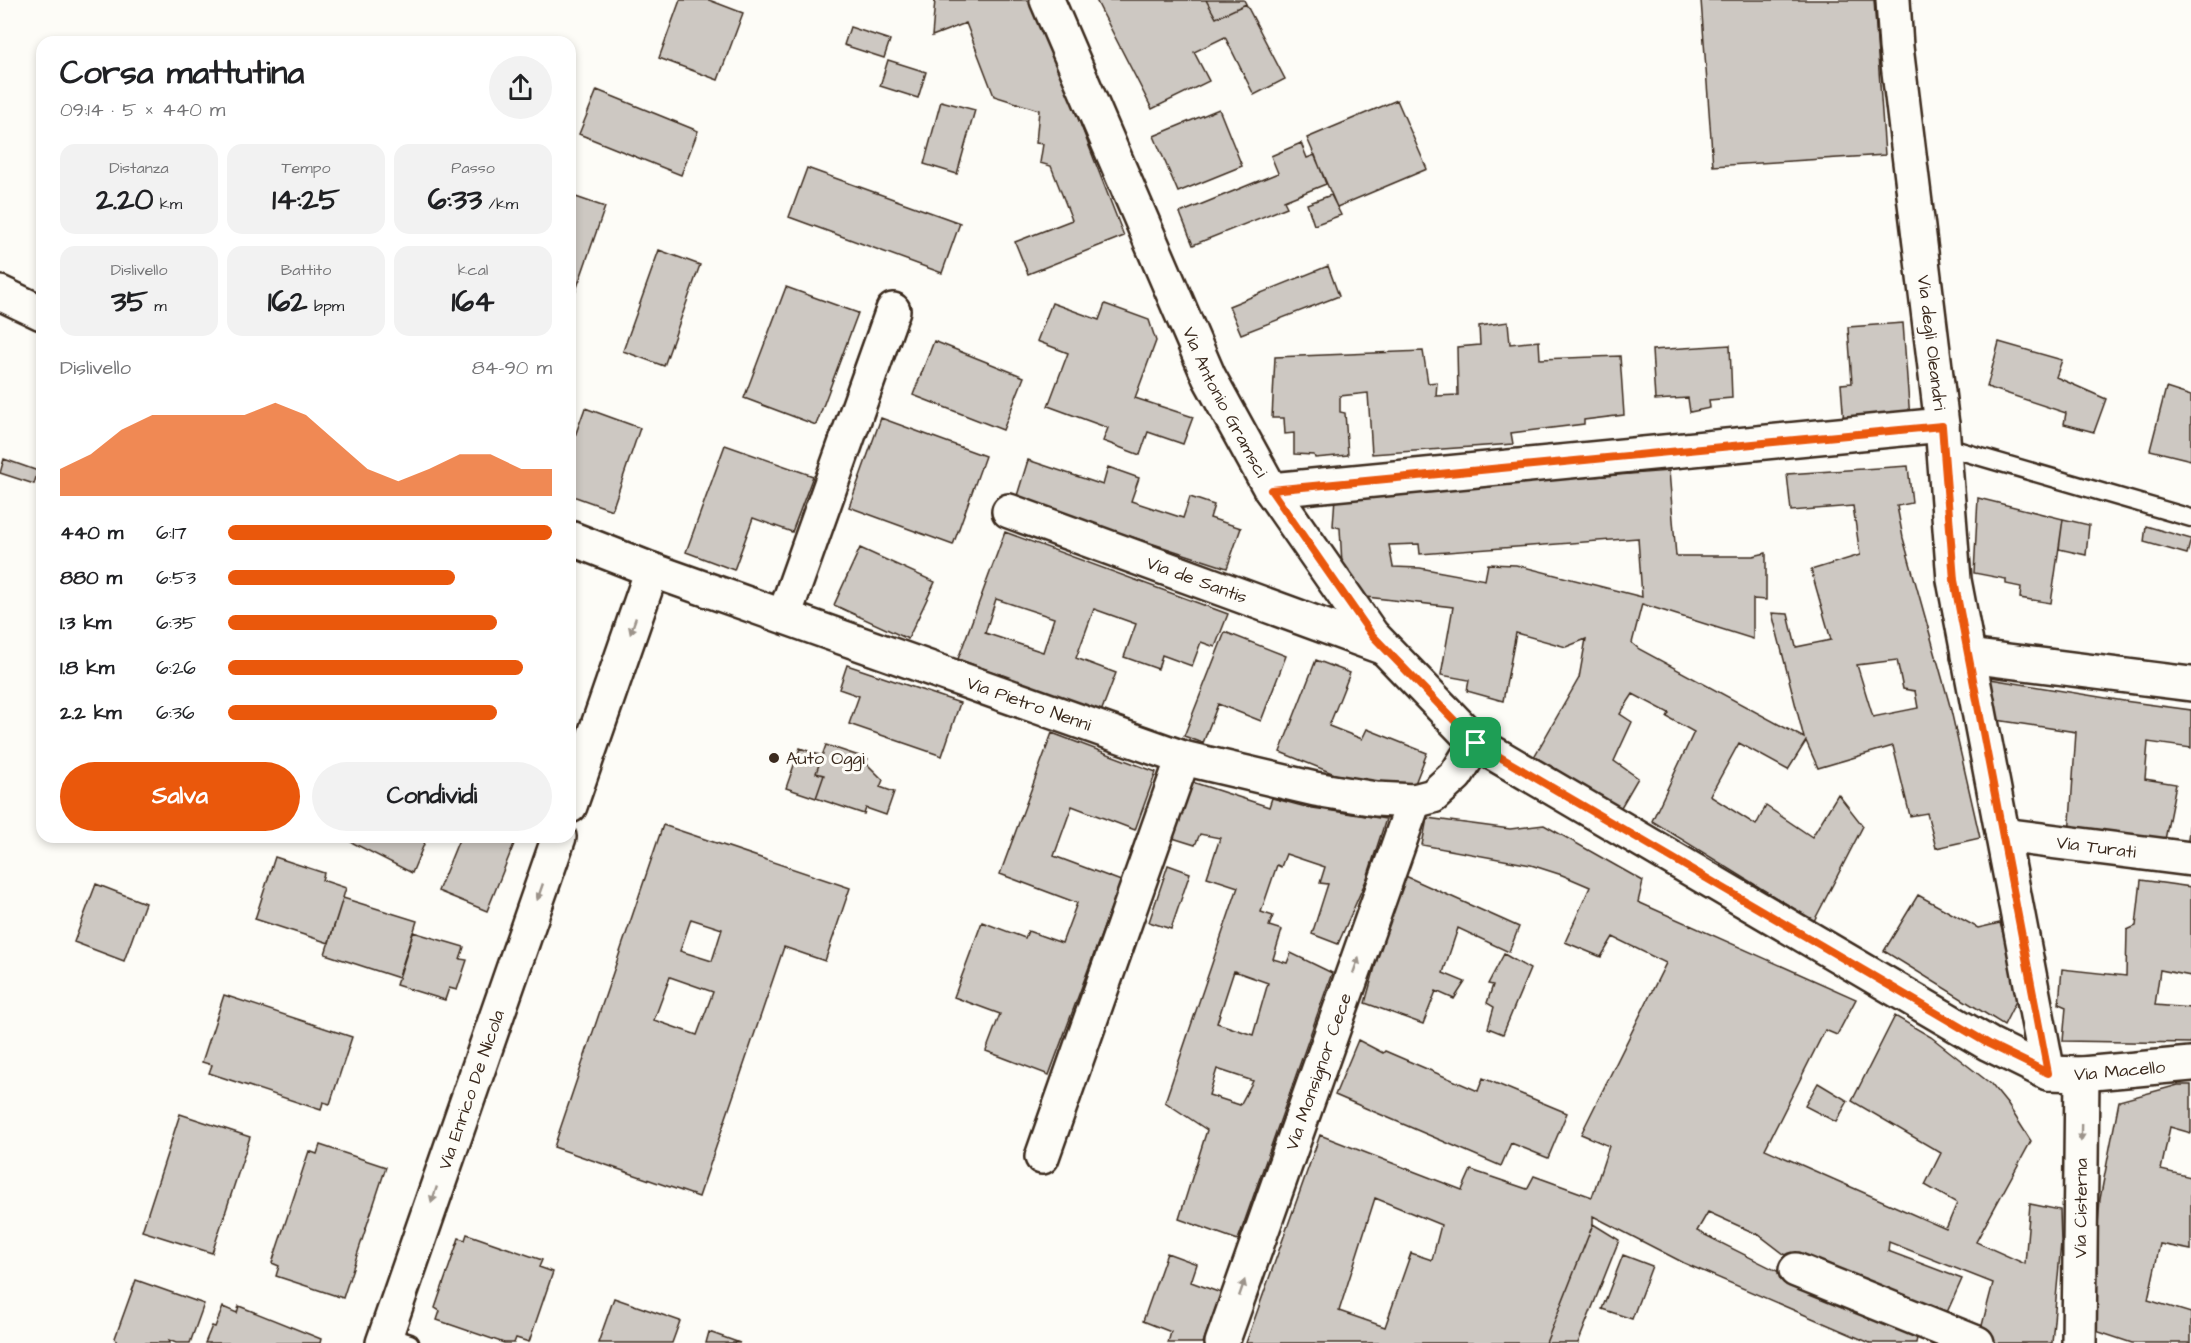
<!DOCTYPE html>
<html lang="it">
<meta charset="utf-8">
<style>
:root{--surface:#fff;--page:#f2f2f2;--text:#202124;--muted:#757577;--accent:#ea580c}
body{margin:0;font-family:"Architects Daughter",sans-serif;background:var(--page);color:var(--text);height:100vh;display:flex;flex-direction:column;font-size:22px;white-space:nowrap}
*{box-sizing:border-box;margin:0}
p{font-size:20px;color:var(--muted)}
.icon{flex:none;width:33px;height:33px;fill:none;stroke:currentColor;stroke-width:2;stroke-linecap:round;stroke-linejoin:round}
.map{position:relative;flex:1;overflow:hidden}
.drawer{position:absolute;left:36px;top:36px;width:540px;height:807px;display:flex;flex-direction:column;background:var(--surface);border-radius:18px;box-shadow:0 3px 9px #0003}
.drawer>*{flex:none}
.pin{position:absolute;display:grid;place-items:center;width:51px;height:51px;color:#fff;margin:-26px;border-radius:12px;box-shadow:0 3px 9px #0006}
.round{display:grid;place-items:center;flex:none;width:63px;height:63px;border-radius:32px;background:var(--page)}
.headline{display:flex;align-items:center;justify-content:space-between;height:102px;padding:0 24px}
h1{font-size:33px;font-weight:700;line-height:45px}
.figures{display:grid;grid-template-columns:repeat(3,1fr);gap:9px;height:102px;padding:6px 24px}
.figures div{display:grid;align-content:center;border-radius:15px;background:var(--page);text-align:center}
.figures b{font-size:30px;font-weight:700}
.figures small{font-size:16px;font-weight:400}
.figures p{font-size:16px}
.chart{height:168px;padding:12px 24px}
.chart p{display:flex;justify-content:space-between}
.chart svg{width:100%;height:108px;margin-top:6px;fill:var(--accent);opacity:.7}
.cta{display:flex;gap:12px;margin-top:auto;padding:12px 24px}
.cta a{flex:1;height:69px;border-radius:36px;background:var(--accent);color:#fff;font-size:24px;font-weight:700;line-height:69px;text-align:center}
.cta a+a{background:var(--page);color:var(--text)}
ul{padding:0 24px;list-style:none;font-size:20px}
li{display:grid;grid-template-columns:96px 72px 1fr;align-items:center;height:45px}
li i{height:15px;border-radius:8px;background:var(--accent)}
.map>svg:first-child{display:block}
.building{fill:#cdc8c2;stroke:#3b2a1e;stroke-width:1.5;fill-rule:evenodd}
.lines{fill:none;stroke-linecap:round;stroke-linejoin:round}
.service-casing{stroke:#3b2a1e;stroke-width:21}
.minor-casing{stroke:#3b2a1e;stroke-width:38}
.service{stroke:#fdfcf7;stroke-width:16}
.minor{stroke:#fdfcf7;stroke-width:33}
.oneway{fill:#9c938a}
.route-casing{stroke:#fff;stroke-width:12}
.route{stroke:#ea580c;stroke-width:8}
.poi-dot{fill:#3b2a1e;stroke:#fdfcf7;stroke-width:2}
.labels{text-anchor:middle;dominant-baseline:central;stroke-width:6;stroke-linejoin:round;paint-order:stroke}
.street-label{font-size:18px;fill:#3b2a1e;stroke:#fdfcf7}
.poi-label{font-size:18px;fill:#3b2a1e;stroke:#fdfcf7;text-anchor:start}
</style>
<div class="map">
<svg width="2191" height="1343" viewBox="0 0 2191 1343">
<rect width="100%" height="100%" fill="#fdfcf7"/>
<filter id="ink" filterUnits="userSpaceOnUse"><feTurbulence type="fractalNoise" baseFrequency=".0167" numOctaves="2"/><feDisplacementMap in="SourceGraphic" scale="12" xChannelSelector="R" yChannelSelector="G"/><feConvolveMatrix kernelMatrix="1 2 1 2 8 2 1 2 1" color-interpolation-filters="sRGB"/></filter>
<g filter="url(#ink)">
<path class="building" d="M680,0H709L743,13L718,80L659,58Z
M935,0H1032L1124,236L1028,274L1015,242L1072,220L1051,166L1040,163L1043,144L1036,143L1039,110L994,96L966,23L932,36Z
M1096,0H1206L1216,18L1246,4L1285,79L1254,95L1225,37L1194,52L1209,81L1152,109Z
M1206,0H1244L1246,4L1216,18Z
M1701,0H1874L1885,155L1713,166Z
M850,27L890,40L884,58L844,45Z
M888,60L926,72L918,98L880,86Z
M597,90L698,131L681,175L579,134Z
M1397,100L1427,169L1337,207L1307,138Z
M941,101L975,110L957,174L924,164Z
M1219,109L1242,166L1178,192L1154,136Z
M1301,143L1307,158L1315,155L1326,184L1284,201L1287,207L1193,245L1180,213L1278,173L1271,156Z
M807,168L960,223L942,273L789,217Z
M570,195L605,207L574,296L570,294Z
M1331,195L1341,215L1314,225L1307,204Z
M659,250L700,265L664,366L623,351Z
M1328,266L1339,296L1241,334L1229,306Z
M786,287L858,313L816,425L744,398Z
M1052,303L1099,320L1105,304L1149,320L1156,341L1135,398L1193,417L1183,444L1148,432L1140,455L1103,441L1108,428L1048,406L1068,353L1037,341Z
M1508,322L1510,344L1539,341L1540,359L1620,356L1624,415L1584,420V424L1511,433L1513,444L1372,454L1368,393L1340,396V412L1345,413L1348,455L1315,458L1314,455L1294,454V433L1285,434L1284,418H1272L1275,357L1423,351L1428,383L1437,382L1436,396L1458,395L1457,347L1480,345L1479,326Z
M1903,323L1910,419L1844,424L1841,384L1852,383L1848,327Z
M934,341L1024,377L1003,430L913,395Z
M1999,342L2062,360L2056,377L2106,399L2094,432L2064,424L2066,413L1987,387Z
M1730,345L1732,398L1709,400L1710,408L1690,412L1688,398L1655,400L1652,350Z
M2166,388L2191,396V460L2150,450Z
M585,408L640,428L612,510L570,495V450Z
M881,418L985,456L953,545L849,507Z
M725,445L813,476L792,532L753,518L734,570L686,552Z
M4,459L38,471L34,484L0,473Z
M1028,460L1103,485L1108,467L1139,478L1131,501L1183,518L1190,497L1214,505L1210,518L1241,528L1227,568L1016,499Z
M1908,466L1912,503L1897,506L1903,538L1950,706L1980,838L1936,848L1927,813L1910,816L1893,746L1818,768L1806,741L1788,770L1739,743L1710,796L1756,825L1766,806L1812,837L1838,794L1863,826L1814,921L1652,821L1694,732L1667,717L1669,713L1633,694L1620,714L1632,722L1614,761L1638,778L1620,809L1534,757L1579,678L1586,639L1566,647L1516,633L1503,701L1467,691L1469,680L1441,675L1453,607L1358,596L1342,564L1340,528L1333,526L1335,497L1669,471L1676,556H1753L1766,553V600L1753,599V639L1642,604L1632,643L1639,649L1804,738L1772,613L1788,614L1796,647L1831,640L1811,570L1860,555L1853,506L1791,511L1787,474ZM1638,538L1642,597L1516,565L1488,564L1485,580L1420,568L1393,567L1389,545L1419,544L1420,554ZM1897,660L1903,689L1915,691L1918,708L1873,717L1857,665Z
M1978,498L2063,519L2051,603L2020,598L2021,587L2006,584V579L1974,573Z
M2063,519L2089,525L2086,555L2059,549Z
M2146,526L2191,539L2187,554L2144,542Z
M1005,532L1228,614L1215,647L1201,642L1192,666L1162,655L1158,669L1124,657L1136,624L1094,609L1076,658L1116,673L1101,712L958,659ZM996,599L1054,618L1043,652L985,633Z
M860,548L935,582L908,639L834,605Z
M1225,632L1286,656L1261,721L1218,704L1203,743L1184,736Z
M1316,660L1350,673L1329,726L1362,739L1367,729L1427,753L1414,786L1347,779L1280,752Z
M847,665L960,703L942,756L849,724L859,696L839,689Z
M1984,678L2124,701L2191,710V748L2148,742L2145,779L2176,784L2163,850L2069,836L2076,732L1990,719Z
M1052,733L1156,772L1135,830L1072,806L1054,856L1121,881L1049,1075L986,1051L1000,1014L954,997L982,922L1025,938L1028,931L1062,943L1077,903L1000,874Z
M826,745L868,759L866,763L883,780L880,787L894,792L886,815L866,808L864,814L816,798L824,775L816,773Z
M800,748L822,756L816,773L824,775L816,798L786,788Z
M1186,780L1269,807L1272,798L1306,807L1386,819L1367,878L1338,944L1312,934L1328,884L1320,883L1325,867L1286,854L1281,867L1277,865L1261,912L1273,916L1269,926L1282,930L1273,959L1287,963L1291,953L1332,973L1238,1240L1179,1219L1207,1130L1165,1102L1238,887L1207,877L1220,838L1200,834L1195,845L1163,835ZM1234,971L1268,983L1253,1035L1217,1023ZM1217,1069L1253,1081L1240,1105L1209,1095Z
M2191,808V852L2187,851Z
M1427,818L1510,829L1544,825L1643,881L1638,902L1856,999L1837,1035L1825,1030L1765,1149L1946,1229L1957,1203L1925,1185L1941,1153L1852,1101L1895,1016L1931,1037L1991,1084L2008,1105L2031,1141L1976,1242L2025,1264L2030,1204L2060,1210L2061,1243L2052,1343H1996L1979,1337L1993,1283L1889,1242L1888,1251L1962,1279L1944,1319L1784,1254L1759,1235L1708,1212L1697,1231L1859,1312L1917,1338L1916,1343H1870L1684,1263L1593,1216V1224L1546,1343H1246L1320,1135L1462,1190L1471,1170L1527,1189L1534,1176L1592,1197L1609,1146L1581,1134L1666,963L1613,937L1601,957L1565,942L1590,887L1562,875L1531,865L1422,845ZM1375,1198L1441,1225L1432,1260L1411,1253L1385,1327L1339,1311Z
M663,825L850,888L825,961L784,947L699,1197L554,1147ZM691,919L722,929L712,961L680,951ZM670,977L713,992L697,1035L654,1020Z
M346,837H427L412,873L345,839Z
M460,837H496L514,844L487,911L438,891Z
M275,857L324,873L322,880L346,888L329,943L255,919Z
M1168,865L1190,873L1171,929L1149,922Z
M1401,874L1519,927L1509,952L1458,928L1443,973L1465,982L1454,999L1436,991L1423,1024L1365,1003Z
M2141,880L2191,887V976L2160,970L2155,1005L2191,1008V1043L2063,1041L2066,1007L2059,1004L2062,969L2126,976L2127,930L2136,926Z
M96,884L145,903L124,961L74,942Z
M1918,895L1978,928L2000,923L2020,993L2004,1025L1884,951Z
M343,898L417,921L399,978L325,954Z
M413,932L464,947L460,959L467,960L457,990L449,988L445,1000L396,985Z
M1504,954L1530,969L1503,1034L1488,1028L1494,1007L1487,1003L1493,985L1488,984Z
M224,995L352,1037L330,1104L323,1102L321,1110L209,1073L212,1065L202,1062Z
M1358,1040L1383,1053L1385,1051L1478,1091L1483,1078L1567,1113L1548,1158L1511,1143L1501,1166L1335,1095Z
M1818,1083L1848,1101L1836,1122L1805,1106Z
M2178,1085H2191V1133L2170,1127L2161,1170L2191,1177V1250L2160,1244L2148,1300L2191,1313V1343H2132L2090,1329L2100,1199L2119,1101Z
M180,1114L250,1137L212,1253L142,1231Z
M320,1145L386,1167L343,1298L276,1276L279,1266L272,1263L309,1151L317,1154Z
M1593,1224L1619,1240L1578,1343H1546Z
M467,1234L542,1260L539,1267L553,1272L529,1342L516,1338L514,1343H504L437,1320L440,1311L435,1308L459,1238L465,1240Z
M1167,1253L1197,1264L1191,1282L1221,1293L1203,1343H1168L1171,1332L1143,1321Z
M1623,1255L1652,1266L1632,1319L1602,1309Z
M136,1280L204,1304L190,1343H176L169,1340L170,1343H117L115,1338Z
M614,1298L680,1321L672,1343H598Z
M239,1306L321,1339L320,1343H205L212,1326L215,1327L223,1307L237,1313Z
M709,1332L740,1343H706Z"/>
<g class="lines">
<g class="service-casing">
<path id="service" d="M1943,446L2191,518
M386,1335L410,1343"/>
</g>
<g class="minor-casing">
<g id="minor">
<path id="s1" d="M1047,0L1209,377L1271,490L1372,635L1476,743L1989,1044L2048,1073L2082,1074L2191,1064"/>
<path id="s2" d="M1893,0L1896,47L1942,425L1954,580L2048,1073"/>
<path d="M0,293L42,313"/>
<path d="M1271,490L1942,425"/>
<path id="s3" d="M1009,511L1384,648"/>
<path id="s4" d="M570,538L652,570L1183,758L1315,789L1376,799L1414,801L1433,796L1456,775L1476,743"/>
<path d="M784,616L893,310"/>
<path d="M1968,656L2191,684"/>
<path d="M570,806L652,570"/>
<path id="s5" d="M2003,835L2191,859"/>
<path d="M1042,1157L1183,758"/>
<path d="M1796,1270L1977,1343"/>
<path id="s6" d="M383,1343L559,837"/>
<path id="s7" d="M1222,1343L1414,801"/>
<path id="s8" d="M2079,1343L2082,1074"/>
</g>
</g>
<use href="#service" class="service"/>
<use href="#minor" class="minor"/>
</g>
<defs><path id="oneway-solid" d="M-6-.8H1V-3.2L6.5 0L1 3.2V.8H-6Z" transform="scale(1.5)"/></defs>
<g class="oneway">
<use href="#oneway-solid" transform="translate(633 626) rotate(109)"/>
<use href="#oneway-solid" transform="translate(540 892) rotate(109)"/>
<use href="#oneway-solid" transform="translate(1356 965) rotate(-71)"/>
<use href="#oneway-solid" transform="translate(2081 1133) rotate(91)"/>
<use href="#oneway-solid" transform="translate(434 1195) rotate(109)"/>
<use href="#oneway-solid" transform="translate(1242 1288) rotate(-71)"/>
</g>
</g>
<g class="lines" filter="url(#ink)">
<g class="route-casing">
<path id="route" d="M1942,426L1954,580L2048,1073L1989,1044L1476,743L1372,635L1271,490Z"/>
</g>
<use href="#route" class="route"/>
</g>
<circle class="poi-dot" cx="774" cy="758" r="6"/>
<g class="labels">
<g class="street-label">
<text stroke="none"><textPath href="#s2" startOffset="345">Via degli Oleandri</textPath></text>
<text stroke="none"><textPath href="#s1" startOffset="440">Via Antonio Gramsci</textPath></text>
<text stroke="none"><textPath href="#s3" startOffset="200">Via de Santis</textPath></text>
<text stroke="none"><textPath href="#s4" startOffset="488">Via Pietro Nenni</textPath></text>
<text stroke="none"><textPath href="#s5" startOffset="94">Via Turati</textPath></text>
<text stroke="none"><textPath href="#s1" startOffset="1598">Via Macello</textPath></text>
<text stroke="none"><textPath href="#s7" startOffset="288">Via Monsignor Cece</textPath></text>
<text stroke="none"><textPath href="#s6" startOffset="268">Via Enrico De Nicola</textPath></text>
<text stroke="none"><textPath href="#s8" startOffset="135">Via Cisterna</textPath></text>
</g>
<g class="poi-label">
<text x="786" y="758">Auto Oggi</text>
</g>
</g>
</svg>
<div class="pin" style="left:1476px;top:743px;background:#1e9e55"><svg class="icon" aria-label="arrive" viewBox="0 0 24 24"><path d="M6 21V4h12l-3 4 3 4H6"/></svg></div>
<section class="drawer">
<div class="headline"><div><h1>Corsa mattutina</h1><p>09:14 · 5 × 440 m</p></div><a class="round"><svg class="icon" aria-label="share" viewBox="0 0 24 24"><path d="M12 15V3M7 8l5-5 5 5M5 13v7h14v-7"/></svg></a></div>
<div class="figures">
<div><p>Distanza</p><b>2.20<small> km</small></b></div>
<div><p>Tempo</p><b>14:25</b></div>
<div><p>Passo</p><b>6:33<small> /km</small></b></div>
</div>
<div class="figures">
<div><p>Dislivello</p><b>35<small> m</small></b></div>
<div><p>Battito</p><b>162<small> bpm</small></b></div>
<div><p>kcal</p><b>164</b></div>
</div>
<div class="chart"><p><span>Dislivello</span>84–90 m</p>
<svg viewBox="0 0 160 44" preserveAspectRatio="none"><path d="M0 44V33L10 27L20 17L30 11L40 11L50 11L60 11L70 6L80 11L90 22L100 33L110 38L120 33L130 27L140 27L150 33L160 33V44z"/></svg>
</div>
<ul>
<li><b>440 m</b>6:17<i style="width:100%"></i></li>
<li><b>880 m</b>6:53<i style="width:70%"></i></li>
<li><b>1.3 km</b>6:35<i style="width:83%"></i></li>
<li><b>1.8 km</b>6:26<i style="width:91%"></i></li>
<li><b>2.2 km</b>6:36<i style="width:83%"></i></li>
</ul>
<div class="cta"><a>Salva</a><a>Condividi</a></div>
</section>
</div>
